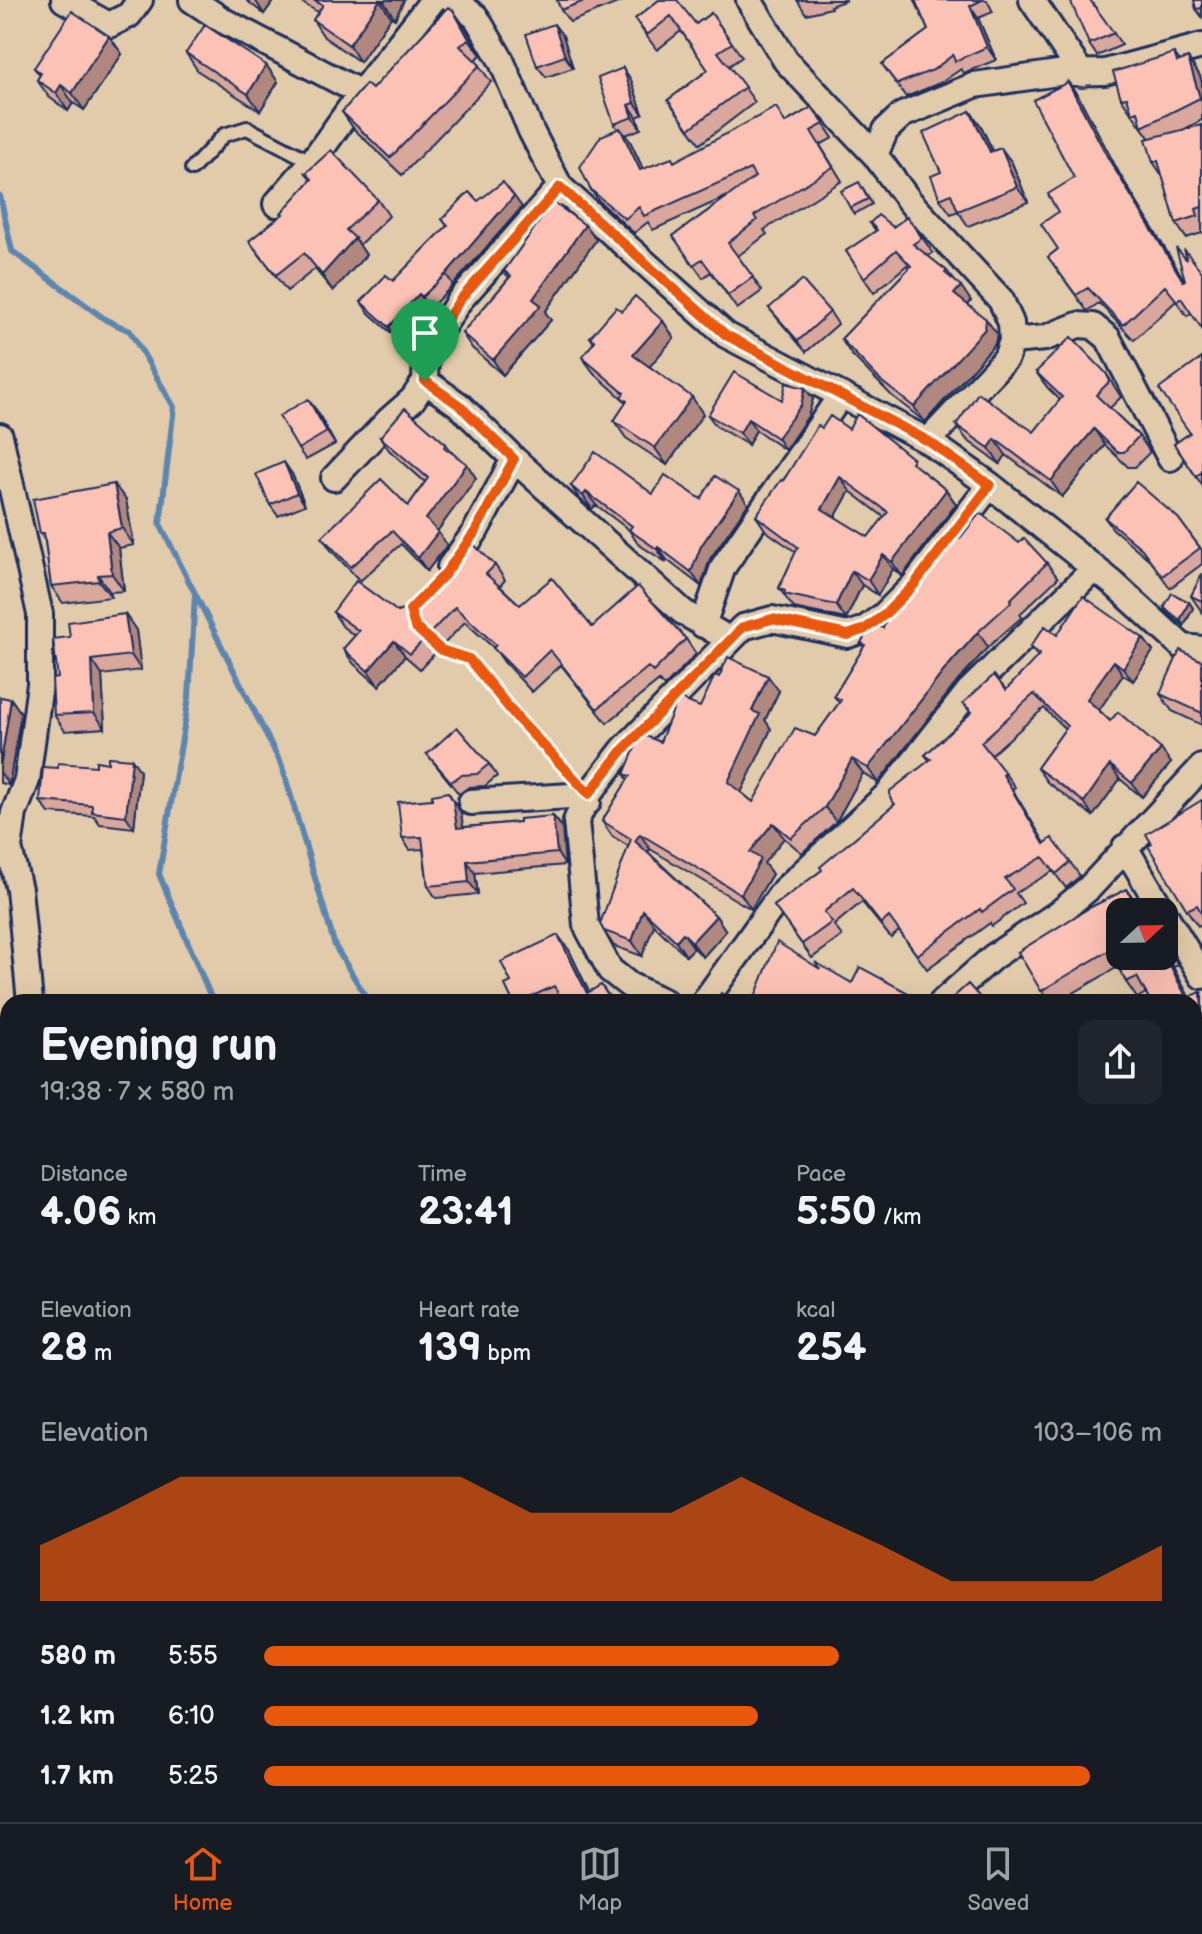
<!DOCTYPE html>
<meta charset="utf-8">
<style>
:root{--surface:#171b24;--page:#20242c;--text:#f1f3f6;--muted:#9ea1a6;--line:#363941;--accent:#ea580c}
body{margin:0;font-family:"Balsamiq Sans",sans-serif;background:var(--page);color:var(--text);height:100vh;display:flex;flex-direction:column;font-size:30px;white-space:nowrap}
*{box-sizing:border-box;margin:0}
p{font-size:26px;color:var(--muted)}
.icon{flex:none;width:44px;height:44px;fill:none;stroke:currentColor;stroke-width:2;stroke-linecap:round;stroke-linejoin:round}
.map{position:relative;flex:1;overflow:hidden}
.panel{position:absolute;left:0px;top:994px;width:1202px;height:828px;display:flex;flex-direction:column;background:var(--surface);border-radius:24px 24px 0 0;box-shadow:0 8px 32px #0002}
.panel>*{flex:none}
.needle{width:52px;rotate:68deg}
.controls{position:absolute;left:1106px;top:898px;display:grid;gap:16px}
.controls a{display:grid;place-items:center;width:72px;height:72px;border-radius:16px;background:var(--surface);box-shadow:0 8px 32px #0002;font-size:40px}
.pin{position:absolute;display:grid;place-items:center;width:68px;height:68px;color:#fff;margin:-82px -34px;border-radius:50% 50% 50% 0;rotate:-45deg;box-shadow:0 0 8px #0007}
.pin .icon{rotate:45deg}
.round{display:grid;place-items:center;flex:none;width:84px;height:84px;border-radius:16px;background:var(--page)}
.summary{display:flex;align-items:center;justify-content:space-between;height:136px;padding:0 40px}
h1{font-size:44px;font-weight:800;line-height:60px}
.stats{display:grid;grid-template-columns:repeat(3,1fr);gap:12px;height:136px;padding:8px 40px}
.stats div{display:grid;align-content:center}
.stats b{font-size:40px;font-weight:800}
.stats small{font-size:22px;font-weight:400}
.stats p{font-size:22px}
.chart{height:224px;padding:16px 40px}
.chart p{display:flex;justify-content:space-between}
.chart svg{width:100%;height:144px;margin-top:8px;fill:var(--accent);opacity:.7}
ul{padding:0 40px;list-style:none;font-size:26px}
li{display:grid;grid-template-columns:128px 96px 1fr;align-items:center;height:60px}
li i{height:20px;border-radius:10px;background:var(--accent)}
.tabs{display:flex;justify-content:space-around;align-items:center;height:112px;border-top:2px solid var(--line);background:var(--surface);font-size:22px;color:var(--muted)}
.tabs a{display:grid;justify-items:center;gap:4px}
.tabs .current{color:var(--accent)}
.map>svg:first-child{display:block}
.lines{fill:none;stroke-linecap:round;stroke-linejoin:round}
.stream{stroke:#5c86b0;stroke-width:6}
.service-casing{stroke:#1b2f5e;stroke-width:18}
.minor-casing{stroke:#1b2f5e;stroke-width:30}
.tertiary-casing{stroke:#1b2f5e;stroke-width:36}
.path{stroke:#1b2f5e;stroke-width:4;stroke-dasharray:2 6;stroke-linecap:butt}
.service{stroke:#e2cbab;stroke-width:12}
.minor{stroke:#e2cbab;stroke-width:24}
.tertiary{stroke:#e2cbab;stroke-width:30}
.wall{fill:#d9a79c;stroke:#1b2f5e;stroke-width:2;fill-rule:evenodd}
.shaded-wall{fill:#b0887f;stroke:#1b2f5e;stroke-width:2}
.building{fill:#fcc2b5;stroke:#1b2f5e;stroke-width:2;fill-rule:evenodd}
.route-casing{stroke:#fff;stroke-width:16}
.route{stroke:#ea580c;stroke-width:10}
</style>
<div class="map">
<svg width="1202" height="1822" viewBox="0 0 1202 1822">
<rect width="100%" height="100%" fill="#e2cbab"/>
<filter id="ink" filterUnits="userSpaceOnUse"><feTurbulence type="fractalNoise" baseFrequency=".0125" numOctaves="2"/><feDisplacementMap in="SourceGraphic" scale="16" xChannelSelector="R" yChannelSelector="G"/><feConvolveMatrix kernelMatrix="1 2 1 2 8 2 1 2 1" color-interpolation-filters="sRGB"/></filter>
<g filter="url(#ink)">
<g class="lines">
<path class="stream" d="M0,196L12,251L106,320L130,331L174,407L160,524L282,766L335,946L369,1002
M195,595L189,697L159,874L213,1002
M0,1777L8,1768
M934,1814L937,1822"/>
<g class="service-casing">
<path id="service" d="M192,169L224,135L247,128L312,162"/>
</g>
<g class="minor-casing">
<path id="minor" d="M64,0L109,25L129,15L140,0
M192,0L224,21L361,93
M453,0L476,17L501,60L531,131L560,187L726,335L928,441L990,485L1113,583L1183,647L1202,649
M749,0L786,61L875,155L910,202L1001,300L1011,323L1012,341L1006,358L928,441
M1032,0L1082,74
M875,155L886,130L902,115L975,85L1058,73L1105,72L1202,46
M276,204L312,162L361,93L433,0
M1012,341L1045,338L1078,325L1093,326L1108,338L1170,458
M425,381L426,352L459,301L560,187
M0,436L40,614V684L27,780L14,813L9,848L19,889L30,1002
M334,478L389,420L413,399L425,381L459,405L514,459L683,612L730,640
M450,567L475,532L514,459
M703,625L723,567L841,395
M471,802L571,796L588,802
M1125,847L1163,912
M1164,913L1202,976
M665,1002L629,985L610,970L586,925L576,821L589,794L623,750L743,627L772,619L848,635L865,629L884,615L913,586L990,485
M704,1002L784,890L889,793L969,691L1095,568
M942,1002L993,957L1060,912L1089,888L1202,767
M0,1113H8
M1194,1330L1202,1325
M1194,1429L1202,1437
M0,1491L8,1489
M474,1814L476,1822
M634,1814L635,1822
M55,1822L62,1814"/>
</g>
<g class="tertiary-casing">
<path id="tertiary" d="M1194,1076L1202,1067
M0,1713L8,1712"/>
</g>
<path class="path" d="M437,645L469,659L519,720L569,773"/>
<use href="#service" class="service"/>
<use href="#minor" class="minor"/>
<use href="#tertiary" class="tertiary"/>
</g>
<path class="wall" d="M246,0H274L264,14Z
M297,0H404L395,19L391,17L360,62L324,37L313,20L318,12Z
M557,0H622L623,1L570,22L561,10Z
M659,0L696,24L711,13L742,57L729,66L755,102L700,144L668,100L708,70L681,31L657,50L645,34L635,19Z
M797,0H847L830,6L831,8L806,14Z
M915,0H987L993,12L978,18L996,60L964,73L961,69L942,82L906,97L882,64L928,30Z
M1090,0L1122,45L1097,56L1089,44Z
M1202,0V17L1196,9Z
M465,27L481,55L475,60L491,82L402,175L354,129L342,112Z
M109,36L122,54L84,110L73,103L68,111L49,97L37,80L40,75L34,68Z
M563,36L573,68L546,77L537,66Z
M186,53L266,65L278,82L260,111L198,71Z
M1174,53L1180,61L1188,58L1200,76L1202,83V120L1183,130L1202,125V233L1186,238L1176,223L1163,177L1153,162L1150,139L1121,98Z
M623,68L631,80L643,114L637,117L641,129L625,135L630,141L643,169L674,162L786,122L812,107L833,138L820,145L842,181L764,230L767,234L738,256L762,291L737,309L711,272L703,278L673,236L728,196L653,230L648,222L634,233L600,202L590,189L618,129L614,124Z
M1068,82L1079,97L1119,173L1184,281L1185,280L1187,260L1202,272L1191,313L1187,316L1176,301L1134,340L1099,303L1087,311L1048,257L1058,249V212L1074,178Z
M970,111L981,126L993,151L1001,148L1012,163L1028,202L968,226L958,211L951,214L940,199L941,172Z
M306,173L378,200L389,216L359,245L366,255L333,291L315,269L287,291L249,241L283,214L311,180Z
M863,188L872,204L854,214L850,208Z
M478,201L522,207L453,285L430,308L427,305L397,338L369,313L361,302L393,281L447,226L442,219Z
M870,223L893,227L912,223L933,253L928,256L947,271L971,301L968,305L997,334L995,344L925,422L892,396L851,354L841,339L909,268L907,265L874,293L846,251L876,231Z
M596,240L545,312L551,320L503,375L472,348L462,333L509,278L504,271Z
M769,308L830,312L838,324L806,352L778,319Z
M622,311L663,321L674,338L649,366L703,414L667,465L626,438L614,421L626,403L623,399L594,373L582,357L594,343L590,337Z
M1202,358V485L1174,444L1190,433Z
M1036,372L1106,373L1121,397L1110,408L1139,436L1150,452L1135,467H1128L1105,445L1062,497L1006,455L1000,464L967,440L956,425L1034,432L1060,400L1047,387Z
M813,399L808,416L785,450L756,430L748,445L716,426L708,415L782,400Z
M317,411L335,444L306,460L298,449Z
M822,428L849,429L921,470L946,490L956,504L902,576L893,569L878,595L862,585L846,619L794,608L789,602L779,588L796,552L766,531L756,516ZM850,491L884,517L868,537L835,517Z
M380,437L446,444L454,455L476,478L437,531L447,545L427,571L401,544L360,581L331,550L322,537L408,506L425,482L389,450Z
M292,474L305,505L278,516L270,505Z
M571,486L701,499L748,504L710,559L701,586L667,560L666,562L638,544L629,530L596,505L592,509L580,499Z
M126,500L134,545L119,548L124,591L110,592L111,597L63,603L51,586L45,541L40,533Z
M1105,518H1178L1202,550V564L1170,588L1151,561L1113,529Z
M960,538L1047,563L1058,578L1020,614L1022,617L988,647L957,682L878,783L863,773L836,822L802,853L784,838L764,863L772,874L751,909L650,849L648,852L716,916L726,931L703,957L694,948L686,956L654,925L642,956L614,946L604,931L628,846L612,836L602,821L628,780L624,774L700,707L779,691L765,720L771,729L741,792L753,802L815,736L839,703L834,696L864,647L861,643L883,628L897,606L917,582L915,579Z
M495,565L505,580L500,586L520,605L592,627L686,639L696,654L664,687L659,681L607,723L561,665L532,692L504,662L495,649L465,622L420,669L405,656L379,686L354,664L343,649L355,636L343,627L333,612H398Z
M1202,574V612L1191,596Z
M1189,602L1193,608L1184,626L1168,613L1164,607Z
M136,630L141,670L102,675L105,728L65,731L54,715L58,678Z
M1057,635L1143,638L1153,651L1133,681L1123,675L1099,710L1110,721L1171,763L1142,797L1120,779L1093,816L1047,782L1037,768L1065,729L1044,708L991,755L1015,787L1012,789L1045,844L1070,862L1080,876L1066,888L1053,871L1016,893L1023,903L992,926L990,923L927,969L899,931L891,938L862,902L834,925L842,936L812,958L774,906L822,870L895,804L929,760L925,755L971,713L963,703L1006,690L1038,657L1030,647Z
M1202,661V725L1172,711L1160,694Z
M0,697L11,699L21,713L9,785L0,783Z
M427,754L489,764L497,776L485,786L469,787L459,794Z
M58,768L140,771L134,828L100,824L94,816L49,813L40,801Z
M448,792L461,813L463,827L519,822L553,816L562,827L565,865L475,873L478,894L436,898L428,886L423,849L410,850L402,838L432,799Z
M1202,800V924L1198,926L1187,910Z
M1127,889L1141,912H1120V956H1164V942L1178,965L1173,967L1189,998L1202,993V1046L1194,1049V1002H1151L1146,993L1137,998L1126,982L1118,967L1058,1002H1049L1018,952L1089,908Z
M569,950L589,992L601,985L613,1002H513Z
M1202,1094V1141L1199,1143L1194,1137V1101Z
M8,1130V1187L6,1186L8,1197L0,1195V1143Z
M5,1199L8,1203V1263L0,1266V1200Z
M0,1419H8V1469H2V1475L0,1476Z
M1202,1470V1536L1194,1528V1477Z
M1202,1704V1771L1194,1767V1717Z
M713,1814H740L717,1821Z"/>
<path class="shaded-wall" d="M255,0H274L264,14Z
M380,0L391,17L360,62L349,45Z
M385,0H404L395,19L384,2Z
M970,6L978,18L996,60L987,47Z
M453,10L465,27L481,55L469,39Z
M554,24L563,36L573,68L565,56Z
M109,36L122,54L84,110L72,93Z
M1188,58L1200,76L1202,83V101L1200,98Z
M266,65L278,82L260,111L248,94Z
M623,68L631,80L643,114L635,103Z
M1068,82L1079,97L1119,173L1194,296L1183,281L1108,158Z
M61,85L73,103L68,111L56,93Z
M629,105L637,117L641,129L633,117Z
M970,111L981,126L1000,168L990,152Z
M620,128L630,141L650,184L640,170Z
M1001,148L1012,163L1028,202L1017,187Z
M514,196L522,207L453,285L446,274Z
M585,225L596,240L545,312L551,320L503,375L493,360L533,299Z
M355,238L366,255L333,291L322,275Z
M961,286L971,301L965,309L954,294Z
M419,294L427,305L397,338L389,327Z
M986,319L997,334L995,344L925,422L914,407Z
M663,321L674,338L645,372L633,355Z
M805,388L813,399L808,416L785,450L777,438Z
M692,397L703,414L667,465L655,448Z
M308,399L317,411L335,444L327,432Z
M748,419L756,430L748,445L740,433Z
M1094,429L1105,445L1062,497L1051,481Z
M995,439L1006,455L1000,464L989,448Z
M284,462L292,474L305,505L297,493Z
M467,464L476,478L436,533L426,519Z
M840,477L850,491L832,523L822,509Z
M114,484L126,500L134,545L122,528Z
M946,490L956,504L902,576L892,562Z
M739,491L748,504L710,559L701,586L691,572L701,546Z
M586,492L596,505L592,509L583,496Z
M107,532L119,548L124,591L112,574Z
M438,532L447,545L427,571L418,558Z
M658,547L667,560L666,562L657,549Z
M883,555L893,569L878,595L868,580Z
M852,571L862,585L846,619L836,605Z
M98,575L110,592L111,597L99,581Z
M1189,602L1193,608L1184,626L1180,620Z
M125,614L136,630L141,670L131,655Z
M978,632L988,647L957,682L878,783L868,768L947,667Z
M1143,638L1153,651L1133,681L1123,668Z
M394,641L405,656L379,686L368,671Z
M92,660L102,675L105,728L94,713Z
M1114,661L1123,675L1097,713L1087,699Z
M768,676L779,691L765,720L771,729L739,797L728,782L752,711Z
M11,699L21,713L9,785L0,772V767Z
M1161,749L1171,763L1142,797L1132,783Z
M132,759L140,771L134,828L126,816Z
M852,759L863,773L836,822L825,807Z
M1110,765L1120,779L1093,816L1084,802Z
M1003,775L1012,789L1054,858L1044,844Z
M448,792L461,813L465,839L457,828Z
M553,816L562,827L565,865L557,853Z
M773,823L784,838L764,863L772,874L751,909L741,894L750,852Z
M640,834L650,849L645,856L635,841Z
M467,861L475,873L478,894L469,882Z
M1127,889L1137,904L1141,912H1138Z
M643,910L654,925L642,956L632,941Z
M716,916L726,931L703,957L692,942Z
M683,933L694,948L686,956L676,941Z
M558,935L569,950L594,1002L587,993Z
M1164,954L1173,967L1192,1002L1187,998Z
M0,1178L6,1186L8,1196L1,1185Z
M344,1814H348L352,1822H348Z
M420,1814H427L428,1822H420Z
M613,1814H619L620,1822H617Z"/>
<path class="building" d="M313,0H385L384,2L380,0L349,45L313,20L323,5Z
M557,0H587L561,10Z
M659,0H677L696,24L711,13L732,43L718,52L745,87L689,129L668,100L708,70L671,16L647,35L635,19Z
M915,0H982L970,6L987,47L955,61L953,55L933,70L897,84L882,64L928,30Z
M1070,0H1090L1114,33L1089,44Z
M1194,0H1202V8L1196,9Z
M448,7L453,10L469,39L460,46L480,65L390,158L342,112L366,84L372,89Z
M72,11L109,36L72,93L61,85L56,93L37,80L41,73L34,68Z
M554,24L565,56L537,66L526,34Z
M205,25L266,65L248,94L186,53Z
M1174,53L1177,62L1188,58L1200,98L1142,127L1138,111L1132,113L1127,97L1121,98L1113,72Z
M623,68L635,103L629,105L633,117L614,124L598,78Z
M1068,82L1108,158L1183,281L1185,280L1176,248L1187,260L1184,249L1202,272V329L1181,298L1177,301L1165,286L1123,325L1088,288L1076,295L1048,257L1058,249L1041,224L1058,212L1048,194L1074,178L1033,100Z
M776,107L785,123L812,107L824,124L811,131L833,167L754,216L757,220L728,243L753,277L728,295L702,259L693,265L673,236L755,177L750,169L644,216L639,207L625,219L590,189L580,167L601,136L620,128L640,170L672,158L674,162Z
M970,111L990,152L1001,148L1017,187L958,211L951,194L940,199L931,176L941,172L923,133Z
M1202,125V207L1196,209L1198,216L1176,223L1158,161L1153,162L1146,139Z
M331,150L378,200L346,230L355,238L322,275L304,253L276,275L249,241L283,214L281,213L312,179L306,173Z
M503,182L514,196L446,274L422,297L419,294L389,327L361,302L386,275L393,281L448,225L442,219L469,192L478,201Z
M859,182L868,199L850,208L841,191Z
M553,202L585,225L533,299L541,305L493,360L462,333L511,276L504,271Z
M878,215L893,227L907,217L922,238L913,244L947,271L945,273L961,286L954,294L986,319L985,329L914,407L881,381L841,339L911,266L896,250L864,278L846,251L877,230L870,223Z
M802,280L830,312L798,341L769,308Z
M635,296L663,321L633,355L692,397L655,448L614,421L627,401L621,397L624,393L582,357L595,341L590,337L616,307L622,311Z
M1071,337L1106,373L1110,381L1096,395L1139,436L1124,452H1117L1094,429L1051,481L995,439L989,448L956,425L978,393L1034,432L1062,397L1036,372Z
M1202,358V472L1196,476L1174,444L1190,433L1159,389Z
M734,372L782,400L786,383L805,388L801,405L777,438L748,419L740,433L708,415Z
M308,399L327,432L298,449L279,416Z
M405,408L446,444L444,447L467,464L426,519L438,532L418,558L392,531L351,567L322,537L381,479L408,506L428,478L380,437Z
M857,414L913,459L911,462L946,490L892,562L883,555L868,580L852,571L836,605L784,594L785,591L779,588L798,547L756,516L781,480L783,481L818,425L822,428L830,416L849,429ZM840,477L888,512L868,537L822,509Z
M595,452L653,494L665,475L701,499L715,476L739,491L701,546L691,572L658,547L657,549L629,530L632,526L586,492L583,496L571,486Z
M284,462L297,493L270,505L256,474Z
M1136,482L1178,518L1200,548L1162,576L1142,549L1105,518Z
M114,484L122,528L107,532L112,574L98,575L99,581L51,586L44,533H40L33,499Z
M980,513L1019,543L1024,538L1047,563L1010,600L1011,602L978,632L947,667L868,768L852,759L825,807L791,838L773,823L750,852L761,859L741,894L640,834L635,841L716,916L692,942L683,933L676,941L643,910L632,941L604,931L600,924L631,839L602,821L630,776L624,774L641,734L660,742L678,698L700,707L715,675L719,677L728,657L768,676L752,711L760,714L728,782L753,802L795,728L815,736L841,700L834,696L865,645L861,643L872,622L883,628L894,604L897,606L917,581L915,579L952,531L960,538Z
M469,540L495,565L486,574L520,605L552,578L592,627L638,586L686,639L653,672L648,667L597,709L550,650L522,677L493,648L496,645L455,607L410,654L394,641L368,671L343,649L359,631L333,612L356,581L398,612L404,609L445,570Z
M1202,574V601L1191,596Z
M1172,593L1189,602L1180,620L1164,607Z
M1083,596L1143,638L1123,668L1114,661L1087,699L1110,721L1118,712L1161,749L1132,783L1110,765L1084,802L1037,768L1067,726L1034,694L981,742L1005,773L1003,775L1044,844L1052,838L1070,862L1056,874L1043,857L1005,879L1013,889L982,912L980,909L917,955L889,917L881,924L853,888L824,912L832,922L802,944L774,906L822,870L820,867L895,804L890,798V791L931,759L925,755L972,712L963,703L994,675L1006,690L1040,654L1030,647L1045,626L1057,635Z
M125,614L131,655L92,660L94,713L54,715L52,679L58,678L53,639L70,637L68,622Z
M1180,650L1202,661V713L1160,694Z
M0,697L11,699L0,767Z
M457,727L489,764L477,774L461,775L451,782L427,754Z
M108,757L132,759L126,816L92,812V805L40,801L43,767L58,768V763L96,766V761L108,763Z
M448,792L453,801L457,828L519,822V819L553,816L557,853L467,861L469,882L428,886L422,837L402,838L398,802L432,799V795Z
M1202,800V914L1197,905L1187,910L1148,846L1152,844L1146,834Z
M1127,889L1138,912H1120V956L1164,955L1187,998L1201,992L1202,1014L1196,1016L1201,1027L1194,1030V1002H1151L1137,977L1126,982L1110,950L1041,991L1018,952L1089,908Z
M558,935L587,993L601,985L612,1002H563L554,986L520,1002H513L505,985L511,982L501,962Z
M777,942L820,969L815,962L852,983L860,967L925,1002H753Z
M968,984L984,1002H948Z
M721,993L735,1002H714Z
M336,998L338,1002H323Z
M1202,1094V1122L1194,1129V1101Z
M4,1130H8V1177L0,1175V1143Z
M1202,1191V1300L1194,1288V1197Z
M5,1199L8,1208V1249L0,1251V1200Z
M0,1419H8V1458H0Z
M1202,1470V1527L1199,1530L1194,1525V1477Z
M5,1675H8V1690L7,1689Z
M1201,1703L1202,1704V1760L1194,1756V1717Z
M88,1814H103L107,1822H85L82,1817Z
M188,1814H224L229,1822H192Z
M273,1814H344L347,1821L256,1822Z
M401,1814H420V1822H402Z
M502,1814H513L516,1822H497L495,1817Z
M572,1814H613L617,1822H573Z
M143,1815L147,1822H130Z"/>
</g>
<g class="lines" filter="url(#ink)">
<g class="route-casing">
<path id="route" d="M560,187L726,335L928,441L990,485L913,586L884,615L865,629L848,635L772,619L743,627L623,750L589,794L519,720L469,659L441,650L415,627L410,610L445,574L475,532L514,459L459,405L425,381L426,352L459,301Z"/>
</g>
<use href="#route" class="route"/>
</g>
</svg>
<div class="controls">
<a><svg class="needle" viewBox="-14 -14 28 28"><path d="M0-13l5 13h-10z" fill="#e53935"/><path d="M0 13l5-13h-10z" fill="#9ea1a6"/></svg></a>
</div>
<div class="pin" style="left:425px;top:381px;background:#1e9e55"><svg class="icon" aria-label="arrive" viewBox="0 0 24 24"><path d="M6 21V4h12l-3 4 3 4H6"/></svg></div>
<section class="panel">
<div class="summary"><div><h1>Evening run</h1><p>19:38 · 7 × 580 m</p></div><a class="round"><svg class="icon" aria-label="share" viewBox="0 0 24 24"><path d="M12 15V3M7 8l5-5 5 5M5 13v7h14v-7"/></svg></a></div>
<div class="stats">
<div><p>Distance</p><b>4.06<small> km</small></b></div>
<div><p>Time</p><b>23:41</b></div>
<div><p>Pace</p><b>5:50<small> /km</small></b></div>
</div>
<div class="stats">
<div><p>Elevation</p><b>28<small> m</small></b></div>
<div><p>Heart rate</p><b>139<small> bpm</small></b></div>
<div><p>kcal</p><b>254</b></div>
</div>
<div class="chart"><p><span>Elevation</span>103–106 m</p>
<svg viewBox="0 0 160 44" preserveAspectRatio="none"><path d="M0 44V27L10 17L20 6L30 6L40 6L50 6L60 6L70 17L80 17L90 17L100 6L110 17L120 27L130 38L140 38L150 38L160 27V44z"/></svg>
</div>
<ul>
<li><b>580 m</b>5:55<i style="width:64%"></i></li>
<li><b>1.2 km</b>6:10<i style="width:55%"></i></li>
<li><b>1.7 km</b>5:25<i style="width:92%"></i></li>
</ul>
</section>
</div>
<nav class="tabs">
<a class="current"><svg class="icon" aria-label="home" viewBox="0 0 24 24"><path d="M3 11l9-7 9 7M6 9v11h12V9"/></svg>Home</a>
<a><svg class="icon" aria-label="map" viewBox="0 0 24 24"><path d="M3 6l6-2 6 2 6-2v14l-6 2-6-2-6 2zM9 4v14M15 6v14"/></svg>Map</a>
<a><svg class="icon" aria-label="saved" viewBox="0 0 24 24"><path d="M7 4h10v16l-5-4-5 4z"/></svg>Saved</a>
</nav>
